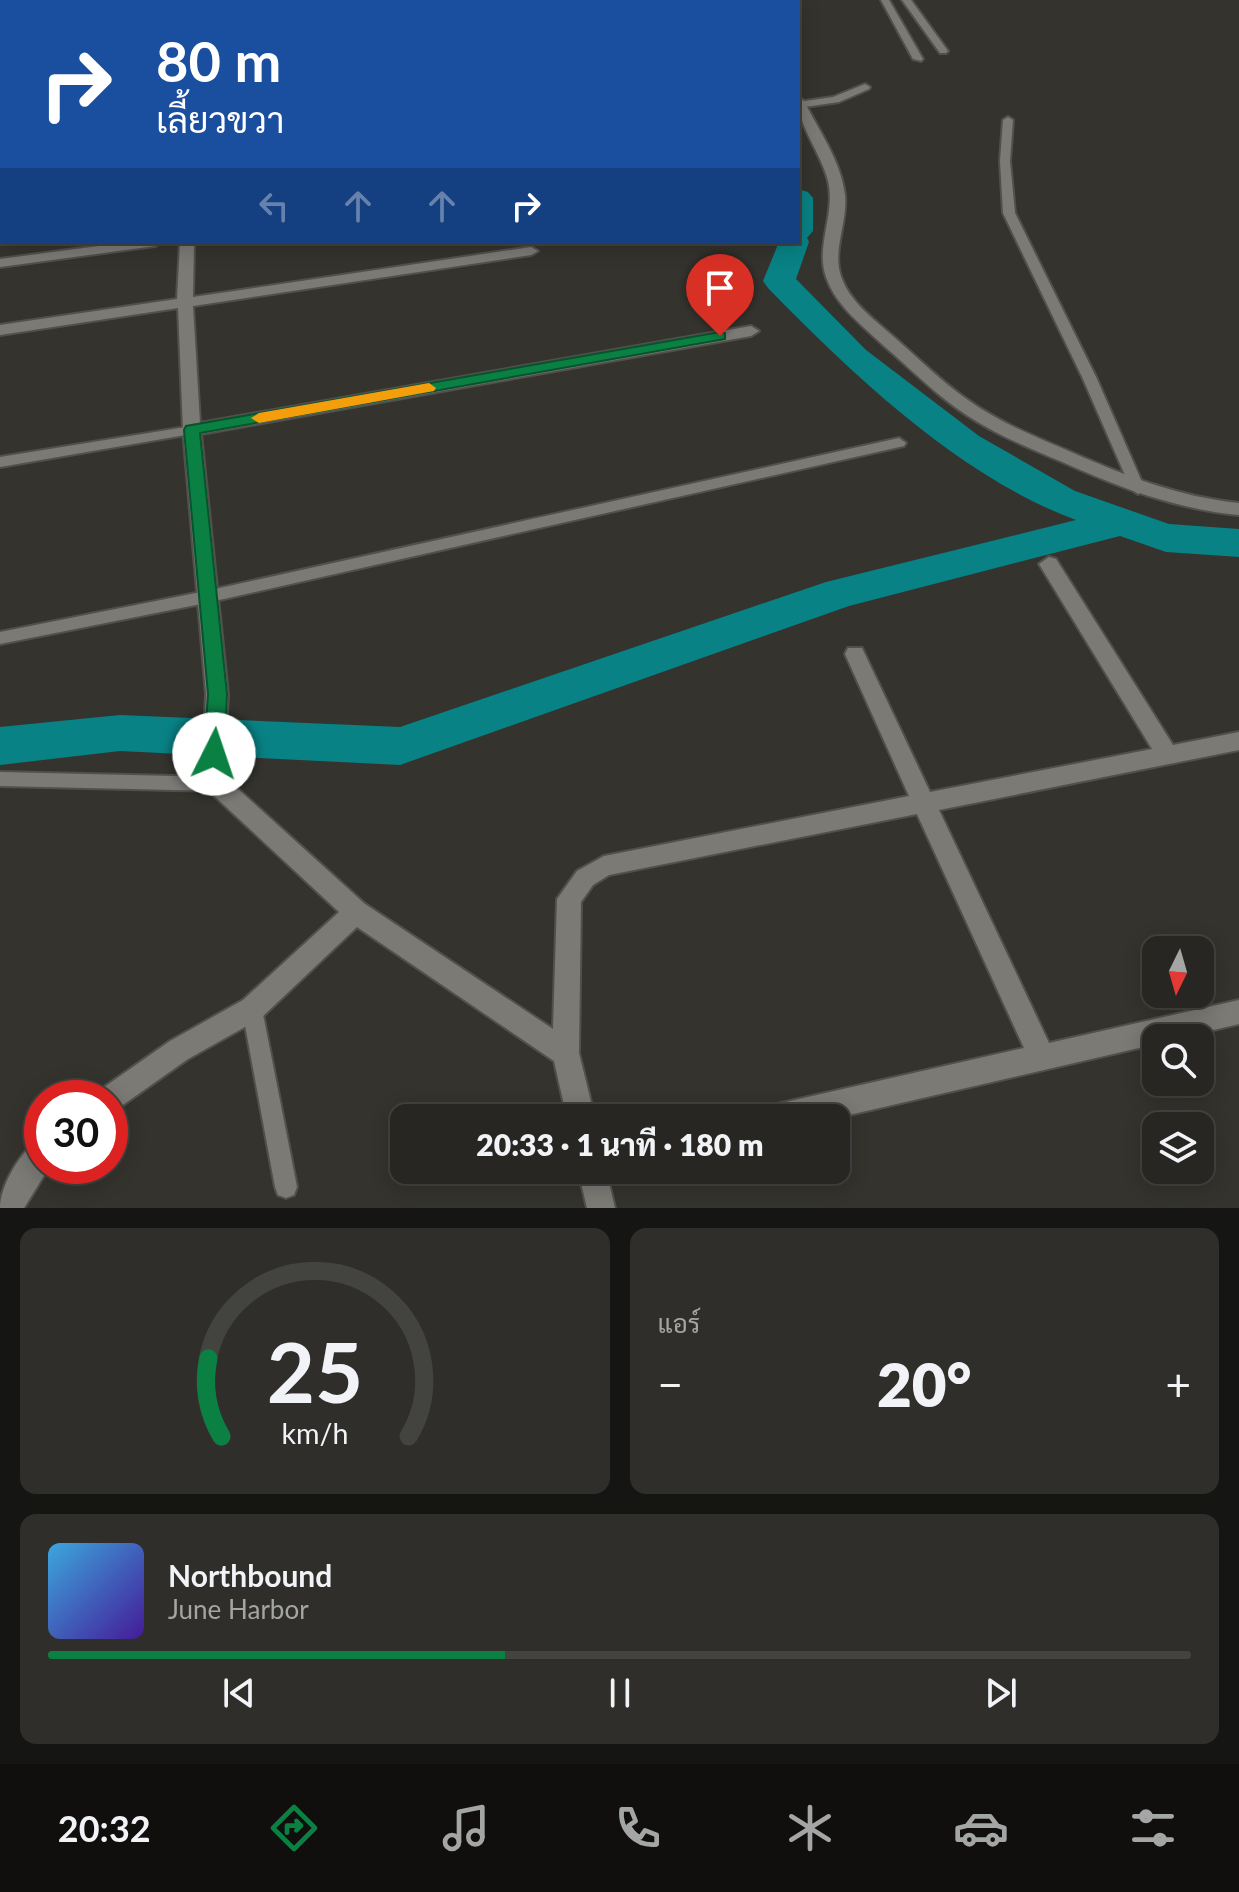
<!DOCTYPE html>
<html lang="th">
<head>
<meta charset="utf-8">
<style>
	:root { --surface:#272622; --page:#2f2e2a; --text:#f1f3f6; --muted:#a4a5a5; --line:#434340; --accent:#0b8043 }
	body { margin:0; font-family:Lato,Sarabun,sans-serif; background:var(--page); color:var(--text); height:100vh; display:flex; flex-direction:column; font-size:30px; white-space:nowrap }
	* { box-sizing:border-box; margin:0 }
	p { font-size:26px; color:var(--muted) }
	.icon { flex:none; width:44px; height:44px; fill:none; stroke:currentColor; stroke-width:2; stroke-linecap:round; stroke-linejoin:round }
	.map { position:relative; height:1208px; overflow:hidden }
	.details { display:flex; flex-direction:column; gap:20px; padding:20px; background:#151513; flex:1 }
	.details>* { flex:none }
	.banner { position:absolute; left:0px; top:0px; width:800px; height:244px; box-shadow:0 4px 20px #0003,0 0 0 2px var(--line); background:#1a4fa0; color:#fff; overflow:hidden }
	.needle { width:52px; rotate:185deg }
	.tools { position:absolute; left:1142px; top:936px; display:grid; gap:16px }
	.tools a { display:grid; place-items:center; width:72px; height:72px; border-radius:16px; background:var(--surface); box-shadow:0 4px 20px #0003,0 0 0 2px var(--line); font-size:40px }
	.speed { position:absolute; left:24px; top:1080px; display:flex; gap:16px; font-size:40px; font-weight:700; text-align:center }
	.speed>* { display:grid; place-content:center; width:104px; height:104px; border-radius:50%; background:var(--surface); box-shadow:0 4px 20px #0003,0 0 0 2px var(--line); line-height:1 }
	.speed .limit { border:12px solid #d22; background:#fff; color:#111 }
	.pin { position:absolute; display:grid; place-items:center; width:68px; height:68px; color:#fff; margin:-82px -34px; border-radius:50% 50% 50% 0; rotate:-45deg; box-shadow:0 0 8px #0007 }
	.pin .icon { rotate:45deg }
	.me { position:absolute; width:88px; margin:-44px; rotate:4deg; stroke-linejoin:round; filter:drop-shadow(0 0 6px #0008) }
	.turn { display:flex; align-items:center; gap:28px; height:168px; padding:0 24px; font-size:36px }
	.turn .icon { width:104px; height:104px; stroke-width:2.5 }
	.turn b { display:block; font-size:56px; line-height:68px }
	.lanes { display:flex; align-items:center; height:76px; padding:0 24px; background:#0003; justify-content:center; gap:40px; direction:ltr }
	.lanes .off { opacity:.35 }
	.big { font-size:60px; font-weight:800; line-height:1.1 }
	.details .widget { flex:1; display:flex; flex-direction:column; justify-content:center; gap:12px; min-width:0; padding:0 28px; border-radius:16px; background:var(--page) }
	.details .dial { align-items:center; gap:0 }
	.dial svg { height:208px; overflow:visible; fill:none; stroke:var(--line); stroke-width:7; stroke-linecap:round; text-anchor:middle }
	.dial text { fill:var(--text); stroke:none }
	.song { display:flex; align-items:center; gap:24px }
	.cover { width:96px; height:96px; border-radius:12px; background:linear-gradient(135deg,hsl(200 70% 55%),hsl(260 70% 35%)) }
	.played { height:8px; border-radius:4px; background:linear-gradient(90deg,var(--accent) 40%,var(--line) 40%) }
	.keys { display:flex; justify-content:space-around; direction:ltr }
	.heat { display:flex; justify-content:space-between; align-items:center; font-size:44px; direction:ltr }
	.details .tiles { flex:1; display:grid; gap:20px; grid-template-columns:1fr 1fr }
	.widget:last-child { grid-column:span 2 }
	.trip { position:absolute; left:390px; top:1104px; width:460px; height:80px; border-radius:16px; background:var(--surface); box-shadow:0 4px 20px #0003,0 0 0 2px var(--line); font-weight:800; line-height:80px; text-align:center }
	.dock { display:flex; height:128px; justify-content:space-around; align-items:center; background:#100f0e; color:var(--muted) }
	.dock .icon { width:56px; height:56px }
	.dock .on { color:var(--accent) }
	.dock b { font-size:36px; color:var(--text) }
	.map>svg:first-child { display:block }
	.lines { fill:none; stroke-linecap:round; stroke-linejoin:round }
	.canal { fill:#088285; fill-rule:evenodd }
	.service-casing { stroke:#51504c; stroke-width:4 }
	.minor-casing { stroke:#51504c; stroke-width:4 }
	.service { fill:#7c7a75; fill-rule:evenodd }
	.minor { fill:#7c7a75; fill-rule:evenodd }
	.route { fill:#0b8043; stroke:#07532c; stroke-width:2 }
	.slow { fill:#f59e0b }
</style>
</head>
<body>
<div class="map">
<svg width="1239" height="1208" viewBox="0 0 1239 1208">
	<rect width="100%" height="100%" fill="#34332e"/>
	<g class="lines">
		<path class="canal" d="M 696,0 L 720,0 L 722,2 L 698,2 Z
			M 798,189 L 808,192 L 813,198 L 813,231 L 807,238 L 809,242 L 796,279 L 866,350 L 979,436 L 1075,491 L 1169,524 L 1239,529 L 1239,557 L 1166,552 L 1120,536 L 849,606 L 400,765 L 120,751 L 0,765 L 0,727 L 120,715 L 400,727 L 826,582 L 1076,520 C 960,477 853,375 768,288 L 763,281 L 779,242 L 798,242 Z"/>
		<defs>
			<path id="service" d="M 415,0 L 423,0 L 424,2 L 414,2 Z
				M 496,0 L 504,0 L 505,2 L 495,2 Z
				M 582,0 L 590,0 L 592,2 L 582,2 Z
				M 738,0 L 746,0 L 748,2 L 738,2 Z
				M 881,0 L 889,0 L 923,59 L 921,61 L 913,59 Z
				M 902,0 L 911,0 L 948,51 L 946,53 L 940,53 Z
				M 865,84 L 870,87 L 869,89 L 839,102 L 798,108 L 798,102 L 833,97 Z
				M 1008,117 L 1013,120 L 1010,161 L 1015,213 L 1097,379 L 1145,489 L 1143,492 L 1138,494 L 1131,489 L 1083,379 L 1003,213 L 1000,161 L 1003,120 Z
				M 129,242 L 161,242 L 155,246 L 0,267 L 0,259 Z
				M 192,426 L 197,427 L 199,430 L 197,433 L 0,467 L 0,457 Z
				M 899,438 L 906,443 L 904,446 L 206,603 L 0,644 L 0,632 L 206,591 Z
				M 0,772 L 217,777 L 223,779 L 226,784 L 223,789 L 217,791 L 0,786 Z
				M 252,999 L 259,1002 L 262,1009 L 297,1187 L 294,1195 L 286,1198 L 278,1195 L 275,1187 L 242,1009 L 245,1002 Z"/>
			<path id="minor" d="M 752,0 L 796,0 L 750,2 Z
				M 0,37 L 2,37 L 2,45 L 0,45 Z
				M 798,97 L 804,101 C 819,131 841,161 845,195 C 848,223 831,252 842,279 C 851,303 876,321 894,337 C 919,359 942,382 968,400 C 1000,423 1036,437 1071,452 C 1126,476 1179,497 1239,503 L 1239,515 C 1175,509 1118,487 1060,461 C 1029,448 997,435 968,416 C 937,396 912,370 884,346 C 863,326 836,306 826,277 C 815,247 836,213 828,181 C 821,152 798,128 798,97 Z
				M 180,242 L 194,242 L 193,297 L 531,247 L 538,251 L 531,255 L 193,306 L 200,423 L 751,326 L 759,331 L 751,336 L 201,434 L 228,694 L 225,754 L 228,780 L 365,904 L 553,1029 L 557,899 L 577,871 L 604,856 L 909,796 L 845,654 L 848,648 L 862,648 L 930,792 L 1152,749 L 1039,564 L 1049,557 L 1056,559 L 1173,745 L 1239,732 L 1239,750 L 939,810 L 1049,1043 L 1239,1000 L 1239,1024 L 1180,1038 L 1156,1038 L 1156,1044 L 836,1118 L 763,1118 L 767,1108 L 777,1104 L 1024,1048 L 917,814 L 609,875 L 593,885 L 581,902 L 579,1053 L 595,1118 L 567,1118 L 554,1061 L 357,927 L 261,1018 L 188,1059 L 110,1114 L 110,1098 L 97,1098 L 100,1090 L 170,1041 L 243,1000 L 339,912 L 209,791 L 203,754 L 206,694 L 183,430 L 178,308 L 0,335 L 0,325 L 177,299 Z
				M 42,1139 L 42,1166 L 50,1166 L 24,1208 L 0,1208 C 0,1186 22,1147 42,1139 Z
				M 578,1170 L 606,1170 L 615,1208 L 587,1208 Z"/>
		</defs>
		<use href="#service" class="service-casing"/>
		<use href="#minor" class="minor-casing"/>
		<use href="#service" class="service"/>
		<use href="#minor" class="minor"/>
	</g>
	<path class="route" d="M 720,332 L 725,333 L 725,339 L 200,433 L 227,694 L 224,754 L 221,759 L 206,759 L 204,754 L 208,694 L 184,430 L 186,426 Z"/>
	<path class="slow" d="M 429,383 L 436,388 L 434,391 L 259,423 L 251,418 L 259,413 Z"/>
</svg>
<div class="tools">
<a><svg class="needle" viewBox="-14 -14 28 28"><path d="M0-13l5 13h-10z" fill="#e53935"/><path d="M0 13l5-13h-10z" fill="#a4a5a5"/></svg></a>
<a><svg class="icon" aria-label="search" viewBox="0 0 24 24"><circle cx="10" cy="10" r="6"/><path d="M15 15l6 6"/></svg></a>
<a><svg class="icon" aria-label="layers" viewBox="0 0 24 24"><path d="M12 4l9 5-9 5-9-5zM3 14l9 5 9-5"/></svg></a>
</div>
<div class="speed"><div class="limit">30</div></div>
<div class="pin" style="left:720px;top:336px;background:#d93025"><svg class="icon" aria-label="arrive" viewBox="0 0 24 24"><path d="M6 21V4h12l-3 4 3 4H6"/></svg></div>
<svg class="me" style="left:214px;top:754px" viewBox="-20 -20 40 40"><circle r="19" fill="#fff"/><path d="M0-13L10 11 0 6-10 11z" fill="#0b8043"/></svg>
<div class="trip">20:33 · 1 นาที · 180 m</div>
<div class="banner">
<div class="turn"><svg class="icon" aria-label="right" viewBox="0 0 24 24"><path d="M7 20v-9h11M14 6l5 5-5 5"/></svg><div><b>80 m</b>เลี้ยวขวา</div></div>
<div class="lanes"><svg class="icon off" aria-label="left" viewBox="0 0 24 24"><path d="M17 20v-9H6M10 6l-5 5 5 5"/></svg><svg class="icon off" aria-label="ahead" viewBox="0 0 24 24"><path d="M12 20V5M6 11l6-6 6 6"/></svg><svg class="icon off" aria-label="ahead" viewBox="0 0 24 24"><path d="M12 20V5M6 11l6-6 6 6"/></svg><svg class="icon" aria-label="right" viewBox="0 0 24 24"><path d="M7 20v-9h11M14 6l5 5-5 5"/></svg></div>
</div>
</div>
<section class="details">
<div class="tiles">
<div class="widget dial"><svg viewBox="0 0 100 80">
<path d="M14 69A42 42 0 1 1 86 69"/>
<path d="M14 69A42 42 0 0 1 9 39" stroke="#0b8043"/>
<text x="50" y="56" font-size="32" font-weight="700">25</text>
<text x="50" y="72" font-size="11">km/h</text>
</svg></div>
<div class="widget"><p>แอร์</p>
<div class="heat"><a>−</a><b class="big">20°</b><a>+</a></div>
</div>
<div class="widget">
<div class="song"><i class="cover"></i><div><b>Northbound</b><p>June Harbor</p></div></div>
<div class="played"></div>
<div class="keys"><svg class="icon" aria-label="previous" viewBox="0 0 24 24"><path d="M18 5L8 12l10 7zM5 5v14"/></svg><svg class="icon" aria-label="pause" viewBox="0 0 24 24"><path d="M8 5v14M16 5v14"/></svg><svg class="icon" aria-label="next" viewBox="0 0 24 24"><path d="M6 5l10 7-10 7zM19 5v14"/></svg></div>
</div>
</div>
</section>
<nav class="dock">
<b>20:32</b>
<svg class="icon on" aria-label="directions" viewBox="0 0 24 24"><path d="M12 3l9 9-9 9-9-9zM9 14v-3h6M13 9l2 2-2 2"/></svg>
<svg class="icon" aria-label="music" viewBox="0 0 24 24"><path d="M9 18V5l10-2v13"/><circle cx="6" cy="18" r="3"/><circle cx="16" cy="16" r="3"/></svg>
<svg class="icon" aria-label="phone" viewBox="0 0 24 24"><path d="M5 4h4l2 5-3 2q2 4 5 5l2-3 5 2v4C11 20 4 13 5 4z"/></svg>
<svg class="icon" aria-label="climate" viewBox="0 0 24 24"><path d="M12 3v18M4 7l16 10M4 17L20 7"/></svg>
<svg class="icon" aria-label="car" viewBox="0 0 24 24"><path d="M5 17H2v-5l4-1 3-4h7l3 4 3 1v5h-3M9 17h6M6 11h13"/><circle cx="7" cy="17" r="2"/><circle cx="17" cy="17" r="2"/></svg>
<svg class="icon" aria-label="filters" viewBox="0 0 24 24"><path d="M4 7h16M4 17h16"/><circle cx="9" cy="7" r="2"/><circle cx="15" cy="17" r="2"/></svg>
</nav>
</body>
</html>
